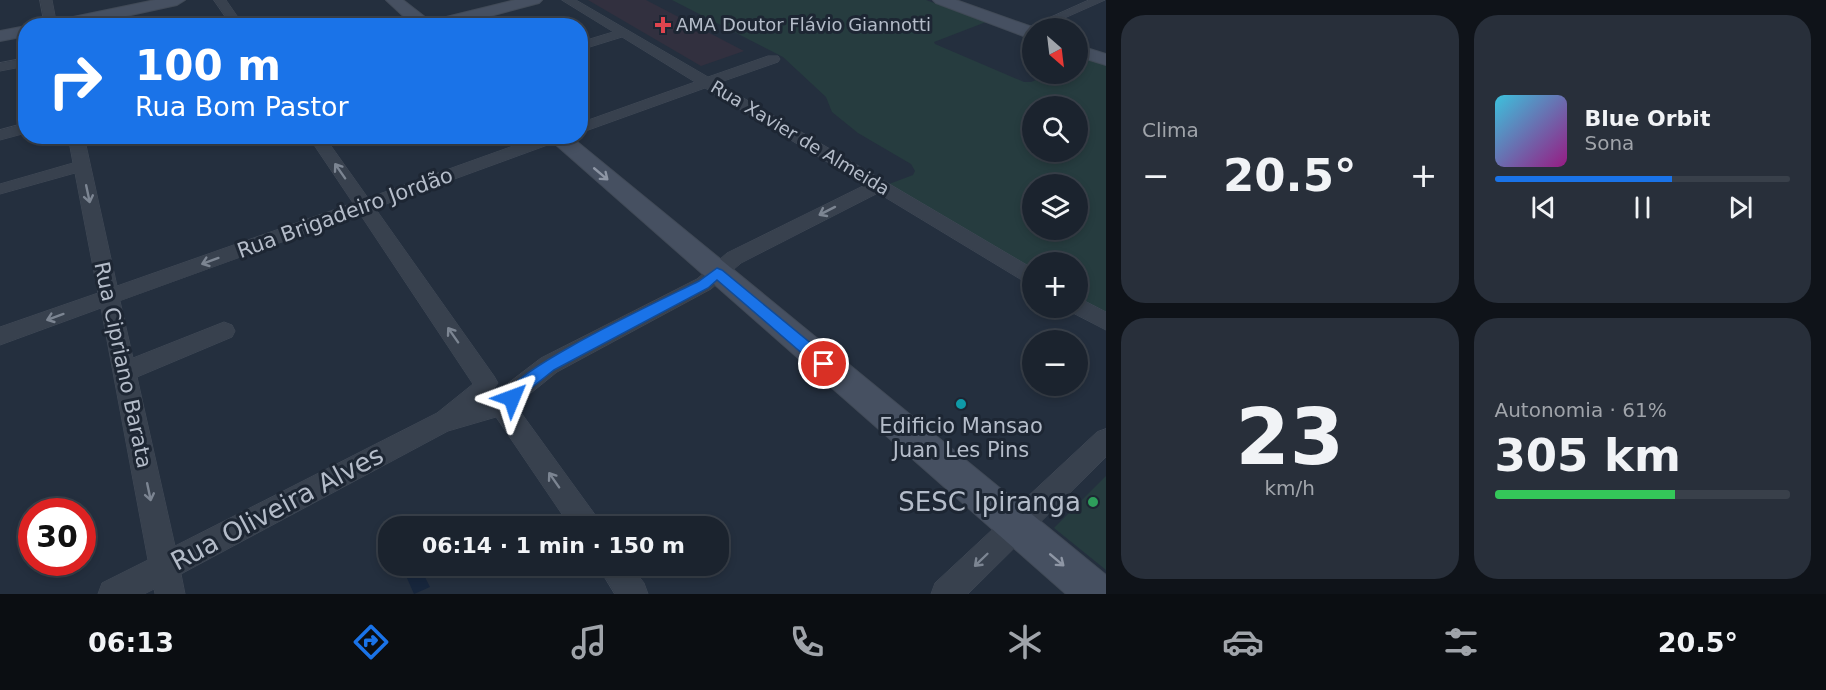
<!DOCTYPE html>
<html lang="pt">
<head>
<meta charset="utf-8">
<style>
	:root { --surface:#1b232e; --page:#282f3a; --text:#f1f3f6; --muted:#a0a4aa; --line:#39404a; --accent:#1a73e8 }
	body { margin:0; font-family:"DejaVu Sans",sans-serif; background:var(--page); color:var(--text); height:100vh; display:flex; flex-direction:column; font-size:22px; white-space:nowrap }
	* { box-sizing:border-box; margin:0 }
	p { font-size:20px; color:var(--muted) }
	.icon { flex:none; width:33px; height:33px; fill:none; stroke:currentColor; stroke-width:2; stroke-linecap:round; stroke-linejoin:round }
	.map { position:relative; flex:1; overflow:hidden }
	.panel { display:flex; flex-direction:column; gap:15px; padding:15px; background:#0f1319; width:720px }
	.panel>* { flex:none }
	.guide { position:absolute; left:18px; top:18px; width:570px; height:126px; border-radius:24px; box-shadow:0 3px 9px #0003,0 0 0 2px var(--line); background:#1a73e8; color:#fff; overflow:hidden }
	.needle { width:39px; rotate:152deg }
	.buttons { position:absolute; left:1022px; top:18px; display:grid; gap:12px }
	.buttons a { display:grid; place-items:center; width:66px; height:66px; border-radius:50%; background:var(--surface); box-shadow:0 3px 9px #0003,0 0 0 2px var(--line); font-size:30px }
	.speed { position:absolute; left:18px; top:498px; display:flex; gap:12px; font-size:30px; font-weight:700; text-align:center }
	.speed>* { display:grid; place-content:center; width:78px; height:78px; border-radius:50%; background:var(--surface); box-shadow:0 3px 9px #0003,0 0 0 2px var(--line); line-height:1 }
	.speed .limit { border:9px solid #d22; background:#fff; color:#111 }
	.pin { position:absolute; display:grid; place-items:center; width:51px; height:51px; color:#fff; margin:-26px; border:3px solid #fff; border-radius:50%; box-shadow:0 2px 6px #0007 }
	.me { position:absolute; width:66px; margin:-33px; rotate:46deg; stroke-linejoin:round; filter:drop-shadow(0 0 4px #0008) }
	.turn { display:flex; align-items:center; gap:21px; height:126px; padding:0 18px; font-size:27px }
	.turn .icon { width:78px; height:78px; stroke-width:2.5 }
	.turn b { display:block; font-size:42px; line-height:51px }
	.big { font-size:45px; font-weight:700; line-height:1.1 }
	.panel .widget { flex:1; display:flex; flex-direction:column; justify-content:center; gap:9px; min-width:0; padding:0 21px; border-radius:24px; background:var(--page) }
	.panel .dial { align-items:center; gap:0 }
	.dial b { font-size:78px; line-height:1 }
	.song { display:flex; align-items:center; gap:18px }
	.cover { width:72px; height:72px; border-radius:9px; background:linear-gradient(135deg,hsl(190 70% 55%),hsl(310 70% 35%)) }
	.played { height:6px; border-radius:3px; background:linear-gradient(90deg,var(--accent) 60%,var(--line) 60%) }
	.keys { display:flex; justify-content:space-around; direction:ltr }
	.heat { display:flex; justify-content:space-between; align-items:center; font-size:33px; direction:ltr }
	.charge { height:9px; border-radius:4px; background:linear-gradient(90deg,#34c759 61%,var(--line) 0) }
	.panel .tiles { flex:1; display:grid; gap:15px; grid-template-columns:repeat(2,1fr) }
	.trip { position:absolute; left:378px; top:516px; width:351px; height:60px; border-radius:24px; background:var(--surface); box-shadow:0 3px 9px #0003,0 0 0 2px var(--line); font-weight:700; line-height:60px; text-align:center }
	.tabs { display:flex; height:96px; justify-content:space-around; align-items:center; background:#0b0e12; color:var(--muted) }
	.tabs .icon { width:42px; height:42px }
	.tabs .active { color:var(--accent) }
	.tabs b { font-size:27px; color:var(--text) }
	main { display:flex; flex:1; min-height:0 }
	.map>svg:first-child { display:block }
	.medical { fill:#32303f }
	.green { fill:#263c3f; fill-rule:evenodd }
	.water { fill:#17263c }
	.lines { fill:none; stroke-linecap:round; stroke-linejoin:round }
	.street-casing { stroke:#414a57; stroke-width:1 }
	.secondary-casing { stroke:#414a57; stroke-width:2 }
	.street { fill:#38414e; fill-rule:evenodd }
	.secondary { fill:#465061; fill-rule:evenodd }
	.oneway { stroke:#7c8592 }
	.oneway2 { stroke:#8e96a5 }
	.route { fill:#1a73e8; stroke:#114b97; stroke-width:1.5 }
	.health-dot { fill:#e0444e; stroke:#1d2633; stroke-width:2 }
	.culture-dot { fill:#0f9aa8; stroke:#1d2633; stroke-width:2 }
	.leisure-dot { fill:#2e9e5b; stroke:#1d2633; stroke-width:2 }
	.labels { text-anchor:middle; stroke-width:6; stroke-linejoin:round; paint-order:stroke }
	.far-poi-label { font-size:18px; fill:#b4bcc9; stroke:#1d2633; text-anchor:start }
	.far-street-label { font-size:18px; fill:#b4bcc9; stroke:#1d2633 }
	.street-label { font-size:21px; fill:#b4bcc9; stroke:#1d2633 }
	.poi-label { font-size:21px; fill:#b4bcc9; stroke:#1d2633 }
	.near-poi-label { font-size:26px; fill:#b4bcc9; stroke:#1d2633; text-anchor:end }
	.near-street-label { font-size:26px; fill:#b4bcc9; stroke:#1d2633 }
</style>
</head>
<body>
<main>
<div class="map">
<svg width="1106" height="594" viewBox="0 0 1106 594">
	<rect width="100%" height="100%" fill="#242f3e"/>
	<path class="medical" d="M 588,0 L 646,0 L 744,51 L 701,66 Z"/>
	<path class="green" d="M 672,0 L 926,0 L 986,22 L 934,42 L 935,44 L 1024,82 L 1031,82 L 1050,74 L 1077,74 L 1077,61 L 1085,57 L 1106,65 L 1106,316 L 1077,299 L 1077,262 L 1032,262 L 1032,272 L 889,184 L 913,175 L 915,171 L 911,164 L 858,133 L 832,112 L 826,97 L 783,57 ZM 1032,106 L 1077,106 L 1077,152 L 1032,152 ZM 1032,184 L 1077,184 L 1077,230 L 1032,230 Z
		M 1106,476 L 1106,570 L 1054,528 Z"/>
	<path class="water" d="M 408,566 L 433,566 L 423,573 L 430,587 L 414,594 L 403,569 Z"/>
	<g class="lines">
		<defs>
			<path id="street" d="M 40,0 L 52,0 L 57,26 L 45,26 Z
				M 214,0 L 226,0 L 244,26 L 232,26 Z
				M 562,0 L 576,0 L 708,77 L 768,56 L 778,56 L 780,59 L 778,62 L 718,83 L 1032,268 L 1032,284 L 1025,282 L 878,193 L 741,263 L 711,289 L 557,372 L 521,401 L 514,403 L 596,516 L 600,526 L 570,526 L 496,417 L 448,431 L 181,574 L 185,594 L 155,594 L 154,589 L 144,594 L 98,594 L 102,583 L 148,560 L 101,308 L 0,345 L 0,327 L 98,293 L 75,173 L 0,194 L 0,184 L 73,163 L 68,136 L 84,136 L 117,286 L 353,203 L 308,136 L 324,136 L 368,198 L 541,136 L 566,136 L 564,139 L 375,208 L 494,376 L 498,383 L 486,399 L 501,397 L 500,394 L 503,387 L 541,358 L 697,279 L 727,253 L 865,185 L 705,88 L 580,133 L 580,123 L 695,82 L 622,37 L 580,50 L 580,42 L 613,32 ZM 360,214 L 473,384 L 437,413 L 175,546 L 137,377 L 232,337 L 235,331 L 232,325 L 224,322 L 133,358 L 120,301 Z
				M 1089,0 L 1105,0 L 1042,28 L 1032,28 L 1032,31 L 1027,28 Z
				M 26,58 L 26,66 L 0,71 L 0,63 Z
				M 26,123 L 26,133 L 0,140 L 0,130 Z
				M 1077,297 L 1106,312 L 1106,330 L 1069,311 L 1068,308 L 1077,308 Z
				M 1106,429 L 1106,457 L 968,594 L 931,594 L 935,583 L 1097,432 Z
				M 598,566 L 631,566 L 644,583 L 648,594 L 615,594 Z"/>
			<path id="secondary" d="M 155,0 L 185,0 L 177,5 L 80,26 L 46,26 L 54,21 Z
				M 386,0 L 403,0 L 430,21 L 515,0 L 542,0 L 539,3 L 453,26 L 414,26 Z
				M 933,0 L 956,0 L 1035,28 L 1032,28 L 1032,38 L 1026,37 L 936,3 Z
				M 26,26 L 26,36 L 0,41 L 0,31 Z
				M 1077,45 L 1106,54 L 1106,65 L 1077,56 Z
				M 546,136 L 570,136 L 1106,575 L 1106,594 L 1066,594 Z"/>
		</defs>
		<use href="#street" class="street-casing"/>
		<use href="#secondary" class="secondary-casing"/>
		<use href="#street" class="street"/>
		<use href="#secondary" class="secondary"/>
	</g>
	<defs><path id="oneway-shaft" d="M-6 0H5M1.5-3L5.5 0L1.5 3" fill="none" stroke-width="1.6" stroke-linecap="round" stroke-linejoin="round" transform="scale(1.5)"/></defs>
	<g class="oneway">
		<use href="#oneway-shaft" transform="translate(340 171) rotate(-125)"/>
		<use href="#oneway-shaft" transform="translate(88 194) rotate(78)"/>
		<use href="#oneway-shaft" transform="translate(827 211) rotate(153)"/>
		<use href="#oneway-shaft" transform="translate(210 261) rotate(160)"/>
		<use href="#oneway-shaft" transform="translate(55 317) rotate(160)"/>
		<use href="#oneway-shaft" transform="translate(453 335) rotate(-125)"/>
		<use href="#oneway-shaft" transform="translate(554 480) rotate(-125)"/>
		<use href="#oneway-shaft" transform="translate(149 492) rotate(78)"/>
		<use href="#oneway-shaft" transform="translate(981 560) rotate(136)"/>
	</g>
	<g class="oneway2">
		<use href="#oneway-shaft" transform="translate(601 174) rotate(40)"/>
		<use href="#oneway-shaft" transform="translate(1057 560) rotate(40)"/>
	</g>
	<path class="route" d="M 717,268 L 722,270 L 830,359 L 832,364 L 830,368 L 819,368 L 717,280 L 708,288 L 554,370 L 520,397 L 517,402 L 512,404 L 506,402 L 504,398 C 507,371 668,297 699,281 Z"/>
	<path class="health-dot" d="M660 16h6v6h6v6h-6v6h-6v-6h-6v-6h6z"/>
	<circle class="culture-dot" cx="961" cy="404" r="6"/>
	<circle class="leisure-dot" cx="1093" cy="502" r="6"/>
	<g class="labels">
		<g class="far-poi-label">
			<text x="676" y="31">AMA Doutor Flávio Giannotti</text>
		</g>
		<g class="far-street-label">
			<text transform="translate(800 138) rotate(31)" y="6">Rua Xavier de Almeida</text>
		</g>
		<g class="street-label">
			<text transform="translate(345 213) rotate(-20)" y="7">Rua Brigadeiro Jordão</text>
			<text transform="translate(123 365) rotate(78)" y="7">Rua Cipriano Barata</text>
		</g>
		<g class="poi-label">
			<text x="961" y="433">Edificio Mansao<tspan x="961" dy="24">Juan Les Pins</tspan></text>
		</g>
		<g class="near-poi-label">
			<text x="1081" y="511">SESC Ipiranga</text>
		</g>
		<g class="near-street-label">
			<text transform="translate(277 508) rotate(-28)" y="9">Rua Oliveira Alves</text>
		</g>
	</g>
</svg>
<div class="buttons">
<a><svg class="needle" viewBox="-14 -14 28 28"><path d="M0-13l5 13h-10z" fill="#e53935"/><path d="M0 13l5-13h-10z" fill="#a0a4aa"/></svg></a>
<a><svg class="icon" aria-label="search" viewBox="0 0 24 24"><circle cx="10" cy="10" r="6"/><path d="M15 15l6 6"/></svg></a>
<a><svg class="icon" aria-label="layers" viewBox="0 0 24 24"><path d="M12 4l9 5-9 5-9-5zM3 14l9 5 9-5"/></svg></a>
<a>+</a>
<a>−</a>
</div>
<div class="speed"><div class="limit">30</div></div>
<div class="pin" style="left:824px;top:364px;background:#d93025"><svg class="icon" aria-label="arrive" viewBox="0 0 24 24"><path d="M6 21V4h12l-3 4 3 4H6"/></svg></div>
<svg class="me" style="left:512px;top:398px" viewBox="-20 -20 40 40"><path d="M0-17L14 15 0 8-14 15z" fill="#1a73e8" stroke="#fff" stroke-width="4"/></svg>
<div class="trip">06:14 · 1 min · 150 m</div>
<div class="guide">
<div class="turn"><svg class="icon" aria-label="right" viewBox="0 0 24 24"><path d="M7 20v-9h11M14 6l5 5-5 5"/></svg><div><b>100 m</b>Rua Bom Pastor</div></div>
</div>
</div>
<section class="panel">
<div class="tiles">
<div class="widget"><p>Clima</p>
<div class="heat"><a>−</a><b class="big">20.5°</b><a>+</a></div>
</div>
<div class="widget">
<div class="song"><i class="cover"></i><div><b>Blue Orbit</b><p>Sona</p></div></div>
<div class="played"></div>
<div class="keys"><svg class="icon" aria-label="previous" viewBox="0 0 24 24"><path d="M18 5L8 12l10 7zM5 5v14"/></svg><svg class="icon" aria-label="pause" viewBox="0 0 24 24"><path d="M8 5v14M16 5v14"/></svg><svg class="icon" aria-label="next" viewBox="0 0 24 24"><path d="M6 5l10 7-10 7zM19 5v14"/></svg></div>
</div>
<div class="widget dial"><b>23</b><p>km/h</p></div>
<div class="widget"><p>Autonomia · 61%</p><b class="big">305 km</b><div class="charge"></div></div>
</div>
</section>
</main>
<nav class="tabs">
<b>06:13</b>
<svg class="icon active" aria-label="directions" viewBox="0 0 24 24"><path d="M12 3l9 9-9 9-9-9zM9 14v-3h6M13 9l2 2-2 2"/></svg>
<svg class="icon" aria-label="music" viewBox="0 0 24 24"><path d="M9 18V5l10-2v13"/><circle cx="6" cy="18" r="3"/><circle cx="16" cy="16" r="3"/></svg>
<svg class="icon" aria-label="phone" viewBox="0 0 24 24"><path d="M5 4h4l2 5-3 2q2 4 5 5l2-3 5 2v4C11 20 4 13 5 4z"/></svg>
<svg class="icon" aria-label="climate" viewBox="0 0 24 24"><path d="M12 3v18M4 7l16 10M4 17L20 7"/></svg>
<svg class="icon" aria-label="car" viewBox="0 0 24 24"><path d="M5 17H2v-5l4-1 3-4h7l3 4 3 1v5h-3M9 17h6M6 11h13"/><circle cx="7" cy="17" r="2"/><circle cx="17" cy="17" r="2"/></svg>
<svg class="icon" aria-label="filters" viewBox="0 0 24 24"><path d="M4 7h16M4 17h16"/><circle cx="9" cy="7" r="2"/><circle cx="15" cy="17" r="2"/></svg>
<b>20.5°</b>
</nav>
</body>
</html>
